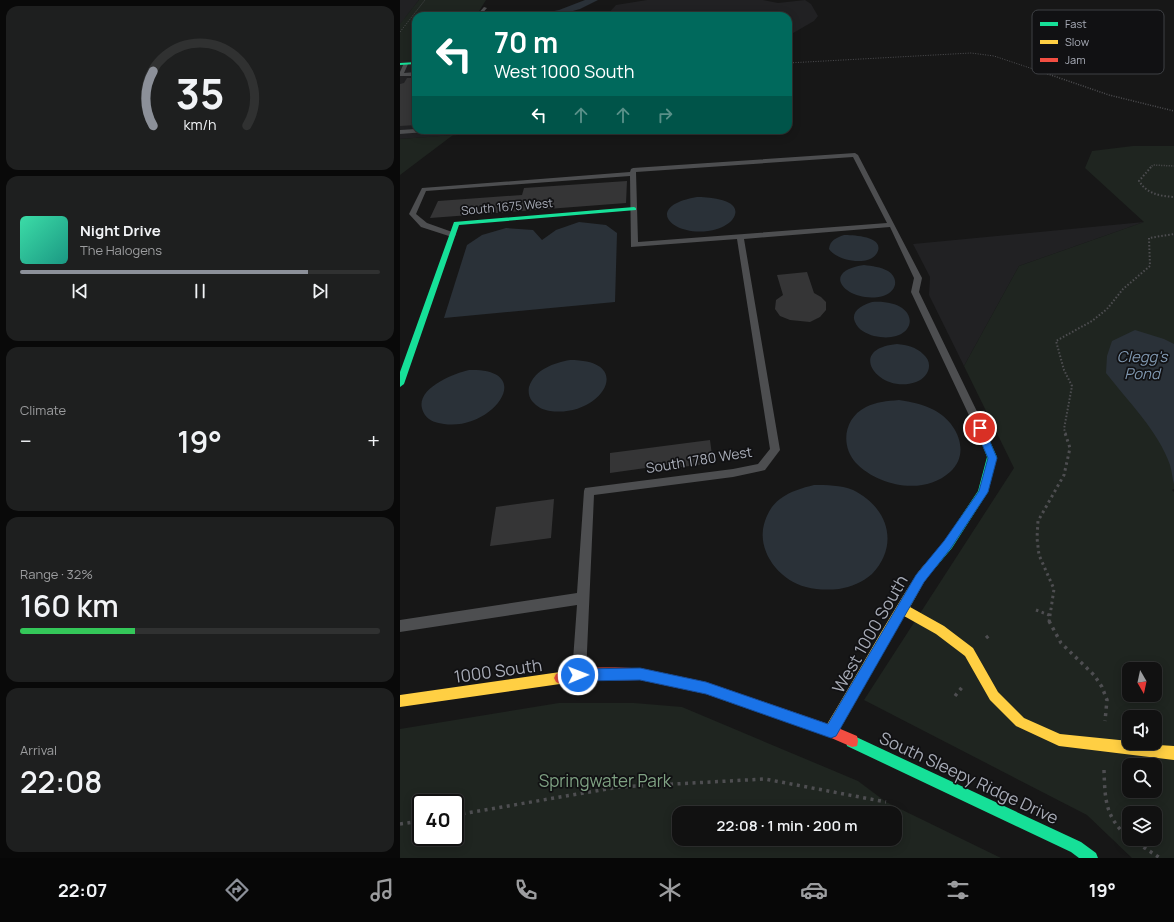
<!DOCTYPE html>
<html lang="en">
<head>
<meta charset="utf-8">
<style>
	:root { --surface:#111; --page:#1e1f1f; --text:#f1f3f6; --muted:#9c9d9f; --line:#303131; --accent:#8c9099 }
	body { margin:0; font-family:Manrope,sans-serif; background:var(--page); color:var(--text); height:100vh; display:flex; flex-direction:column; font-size:15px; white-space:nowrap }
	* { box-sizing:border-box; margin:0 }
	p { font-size:13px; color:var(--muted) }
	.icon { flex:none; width:22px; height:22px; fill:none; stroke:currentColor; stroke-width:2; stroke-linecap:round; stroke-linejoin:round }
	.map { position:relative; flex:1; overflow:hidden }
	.drawer { display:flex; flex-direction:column; gap:6px; padding:6px; background:#090909; width:400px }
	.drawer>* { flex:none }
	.top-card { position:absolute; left:12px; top:12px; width:380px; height:122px; border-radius:12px; box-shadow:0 2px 10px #0003,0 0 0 1px var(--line); background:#00695c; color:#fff; overflow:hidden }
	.needle { width:26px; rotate:171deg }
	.tools { position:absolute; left:722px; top:662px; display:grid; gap:8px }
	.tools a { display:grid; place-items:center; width:40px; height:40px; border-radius:8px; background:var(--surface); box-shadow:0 2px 10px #0003,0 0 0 1px var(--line); font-size:20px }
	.speed { position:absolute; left:12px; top:794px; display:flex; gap:8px; font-size:20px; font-weight:700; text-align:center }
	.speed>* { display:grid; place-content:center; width:52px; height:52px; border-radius:50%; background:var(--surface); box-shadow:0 2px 10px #0003,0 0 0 1px var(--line); line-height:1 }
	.speed .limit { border:2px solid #111; border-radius:6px; background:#fff; color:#111 }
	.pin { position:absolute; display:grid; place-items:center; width:34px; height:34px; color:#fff; margin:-17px; border:2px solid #fff; border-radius:50%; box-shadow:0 1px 4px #0007 }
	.me { position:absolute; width:44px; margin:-22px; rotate:89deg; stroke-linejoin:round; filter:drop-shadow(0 0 3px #0008) }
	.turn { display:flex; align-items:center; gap:14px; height:84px; padding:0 16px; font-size:18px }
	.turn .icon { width:52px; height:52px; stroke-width:2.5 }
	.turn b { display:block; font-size:28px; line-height:34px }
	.lanes { display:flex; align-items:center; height:38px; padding:0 16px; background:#0003; justify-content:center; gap:20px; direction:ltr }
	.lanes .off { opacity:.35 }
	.big { font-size:30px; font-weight:600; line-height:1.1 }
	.drawer .tile { flex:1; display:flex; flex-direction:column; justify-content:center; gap:6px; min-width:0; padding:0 14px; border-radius:12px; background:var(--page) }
	.drawer .dial { align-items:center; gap:0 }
	.dial svg { height:104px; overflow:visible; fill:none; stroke:var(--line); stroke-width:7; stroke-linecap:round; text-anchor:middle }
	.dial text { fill:var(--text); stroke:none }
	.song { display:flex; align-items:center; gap:12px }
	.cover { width:48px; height:48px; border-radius:6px; background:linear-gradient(135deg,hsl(160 70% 55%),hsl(170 70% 35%)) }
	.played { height:4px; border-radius:2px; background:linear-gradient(90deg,var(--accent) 80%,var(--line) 80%) }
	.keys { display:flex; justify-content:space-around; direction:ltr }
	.heat { display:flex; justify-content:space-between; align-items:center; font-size:22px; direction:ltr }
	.charge { height:6px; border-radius:3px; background:linear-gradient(90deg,#34c759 32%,var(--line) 0) }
	.trip { position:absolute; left:272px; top:806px; width:230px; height:40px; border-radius:12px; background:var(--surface); box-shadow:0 2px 10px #0003,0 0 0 1px var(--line); font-weight:600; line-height:40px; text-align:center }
	.dock { display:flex; height:64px; justify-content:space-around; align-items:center; background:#070707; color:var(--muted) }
	.dock .icon { width:28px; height:28px }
	.dock .on { color:var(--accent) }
	.dock b { font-size:18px; color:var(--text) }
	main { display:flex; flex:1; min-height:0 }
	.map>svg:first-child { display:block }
	.built { fill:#212123 }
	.green { fill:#1f2520; fill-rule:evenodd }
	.water { fill:#2a3138 }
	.building { fill:#353536 }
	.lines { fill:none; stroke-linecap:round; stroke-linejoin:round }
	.path-far4 { stroke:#4e4e51; stroke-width:1; stroke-dasharray:1 1.5; stroke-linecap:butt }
	.path-far3 { stroke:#4e4e51; stroke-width:1.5; stroke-dasharray:1 1.5; stroke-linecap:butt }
	.path-far2 { stroke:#4e4e51; stroke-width:2; stroke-dasharray:1.5 2; stroke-linecap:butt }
	.path-far1 { stroke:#4e4e51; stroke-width:3; stroke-dasharray:2.5 3.5; stroke-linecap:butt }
	.path { stroke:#4e4e51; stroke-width:3.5; stroke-dasharray:3 4.5; stroke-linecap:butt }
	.lane { fill:#4d4e50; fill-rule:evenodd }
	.fast { fill:#16e098; fill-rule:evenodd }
	.slow { fill:#ffcf43; fill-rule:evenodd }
	.jam { fill:#f24e42; fill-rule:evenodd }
	.route { fill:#1a73e8; stroke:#114b97 }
	.labels { text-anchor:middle; stroke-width:3.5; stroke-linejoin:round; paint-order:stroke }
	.far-street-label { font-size:12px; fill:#a8acb7; stroke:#111113 }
	.street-label { font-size:14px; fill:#a8acb7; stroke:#111113 }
	.water-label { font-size:15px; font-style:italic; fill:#8098b1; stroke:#111113 }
	.near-street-label { font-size:17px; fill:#a8acb7; stroke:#111113 }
	.near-park-label { font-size:17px; fill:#7fa283; stroke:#111113 }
	.key { fill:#111113; stroke:#3e4044; stroke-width:1 }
	.key-label { font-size:11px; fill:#a8acb7 }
</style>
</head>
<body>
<main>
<section class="drawer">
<div class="tile dial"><svg viewBox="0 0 100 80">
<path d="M14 69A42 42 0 1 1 86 69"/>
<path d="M14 69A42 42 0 0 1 14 27" stroke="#8c9099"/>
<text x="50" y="56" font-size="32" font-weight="700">35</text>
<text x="50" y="72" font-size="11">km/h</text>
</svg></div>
<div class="tile">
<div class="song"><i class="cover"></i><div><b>Night Drive</b><p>The Halogens</p></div></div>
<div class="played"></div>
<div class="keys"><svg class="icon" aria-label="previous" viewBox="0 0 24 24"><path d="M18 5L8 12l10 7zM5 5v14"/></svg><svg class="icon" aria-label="pause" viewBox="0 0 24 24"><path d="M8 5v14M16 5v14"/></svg><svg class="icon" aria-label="next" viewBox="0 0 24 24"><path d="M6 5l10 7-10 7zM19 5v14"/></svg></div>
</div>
<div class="tile"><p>Climate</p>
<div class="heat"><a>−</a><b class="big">19°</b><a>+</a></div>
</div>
<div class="tile"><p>Range · 32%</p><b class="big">160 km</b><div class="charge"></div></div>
<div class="tile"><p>Arrival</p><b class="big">22:08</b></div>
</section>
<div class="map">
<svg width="774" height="858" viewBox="0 0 774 858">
	<rect width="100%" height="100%" fill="#171717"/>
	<path class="built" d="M 0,0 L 19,0 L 0,25 Z
		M 247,0 L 363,0 L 378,3 L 405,0 L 411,4 L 418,16 L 414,21 L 388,36 L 388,16 L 206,16 L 216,5 Z
		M 16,60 L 16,130 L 132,130 L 0,139 L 0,61 Z
		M 744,222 L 619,266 L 564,366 L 529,295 L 530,277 L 513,244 Z"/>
	<path class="green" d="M 19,0 L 86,0 L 76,16 L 16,16 L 16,60 L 0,61 L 0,24 Z
		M 53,135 L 0,175 L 0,139 Z
		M 733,146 L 774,146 L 774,489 L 772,490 L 774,492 L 774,858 L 732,858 L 687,815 L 464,700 L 614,468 L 564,366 L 619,266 L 744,222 L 685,168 L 692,151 ZM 729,669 L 755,669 L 755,695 L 729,695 ZM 729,717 L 755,717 L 755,743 L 729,743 ZM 729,765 L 755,765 L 755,791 L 729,791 ZM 729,813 L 755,813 L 755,839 L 729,839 Z
		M 159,703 L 234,703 L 282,707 L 458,781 L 486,802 L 601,858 L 0,858 L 0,729 ZM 21,803 L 55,803 L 55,837 L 21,837 ZM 279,813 L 495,813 L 495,839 L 279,839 Z"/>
	<path class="water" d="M 185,0 L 198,0 L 180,9 L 155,16 L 129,16 L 159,10 Z
		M 297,197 C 307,197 343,199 334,217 C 331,223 323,227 317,229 C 276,241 239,207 297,197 Z
		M 179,222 L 206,225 L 217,233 L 215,302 L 44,318 L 67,245 L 82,235 L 106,228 L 133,230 L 142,240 L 156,230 Z
		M 444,235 C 452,235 486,236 477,253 C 469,267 437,261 429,249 C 430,240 436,238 444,235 Z
		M 464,265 C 472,266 481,267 488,271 C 500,279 496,292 483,296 C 450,305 416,272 464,265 Z
		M 472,302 C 525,299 519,346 474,336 C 467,334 458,330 455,322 C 450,311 463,305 472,302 Z
		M 735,330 L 764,339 L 774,344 L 774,484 C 772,478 772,471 770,465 C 759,432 727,400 706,373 L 707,356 L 712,341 Z
		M 497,344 C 507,345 516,347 523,354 C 534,363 529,377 516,382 C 480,395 444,349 497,344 Z
		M 170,360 C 237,360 201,418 150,411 C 143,410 137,407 132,401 C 129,397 128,392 129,387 C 135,369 154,363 170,360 Z
		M 69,370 C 138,368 93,431 44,424 C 37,423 29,421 25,415 C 9,391 52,374 69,370 Z
		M 499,400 C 511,402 523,404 534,410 C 556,421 572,452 550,472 C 524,496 478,486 456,463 C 440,445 444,418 466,407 C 476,402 487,401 499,400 Z
		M 414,485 C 427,485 440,485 453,490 C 488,507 500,545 472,574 C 463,582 451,587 439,589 C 428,590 417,590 406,587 C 378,580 355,549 365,521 C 368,512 373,504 380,499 C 391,491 402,488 414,485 Z"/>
	<path class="building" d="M 7,78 L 16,78 L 16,125 L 0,126 L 0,84 L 4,83 Z
		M 227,181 L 226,203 L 30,218 L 38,201 L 122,195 L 124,188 Z
		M 407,272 L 414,293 L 421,297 L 426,302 L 426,310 L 420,317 L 410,322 L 390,320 L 380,316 L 375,309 L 376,300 L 383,295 L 377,275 Z
		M 310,440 L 313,463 L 274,468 L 274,464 L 210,473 L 210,453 Z
		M 154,499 L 151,538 L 90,546 L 96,507 Z"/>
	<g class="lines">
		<path class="path-far4" d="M 0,32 L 25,0
			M 388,63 L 571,53 L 594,56 L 648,74"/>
		<path class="path-far3" d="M 645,73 L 709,95 L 774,111
			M 750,168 L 753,165 L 774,166"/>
		<path class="path-far2" d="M 751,167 L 739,181 C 747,194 760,196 774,197
			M 666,434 L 664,429 L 672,386 L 664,370 L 656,341 L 692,321 L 707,309 L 723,289 L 750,266 L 749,238 L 774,234"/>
		<path class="path-far1" d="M 636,610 L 649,615
			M 649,622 L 654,589 L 639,555 L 637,538 L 638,521 L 664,475 L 670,448 L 665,433"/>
		<path class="path" d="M 649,621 L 661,643 L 694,675 L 702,687 L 707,700 L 705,721
			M 586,638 L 591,634
			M 555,696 L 563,686
			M 704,770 C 705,800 705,817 729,838
			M 55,815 L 219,787 L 365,779 L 486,802
			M 0,824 L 21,821
			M 731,839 L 760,858"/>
		<path class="lane" d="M 84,7 L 87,8 L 80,16 L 76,16 Z
			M 4,63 L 8,64 L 4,73 L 16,72 L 16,76 L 0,76 L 0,72 Z
			M 16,129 L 28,130 L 25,132 L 0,134 L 0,130 Z
			M 455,153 L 458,155 L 522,278 L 519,292 L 585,428 L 584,431 L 576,431 L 575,428 L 511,292 L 514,278 L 490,227 L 344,239 L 380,450 L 365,470 L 361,471 L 333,477 L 194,495 L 186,674 L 184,679 L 179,681 L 174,679 L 172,674 L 177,605 L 0,632 L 0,620 L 177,593 L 184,491 L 185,488 L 333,469 L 358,464 L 370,449 L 337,239 L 231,247 L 230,176 L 26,191 L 16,214 L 27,223 L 55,233 L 56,235 L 52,237 L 21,227 L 9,214 L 22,188 L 230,172 L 231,169 L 233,168 ZM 453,157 L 487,223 L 238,242 L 236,172 Z"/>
		<path class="fast" d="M 16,62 L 16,64 L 0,65 L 0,63 Z
			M 234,207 L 236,208 L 236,210 L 59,225 L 4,384 L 0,387 L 0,372 L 54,222 Z
			M 580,425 L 584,428 L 597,457 L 588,492 L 552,548 L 536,567 L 532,569 L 528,567 L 527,564 L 528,561 L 544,542 L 578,491 L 587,457 L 576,428 Z
			M 452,735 L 681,842 L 696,853 L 698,858 L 679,858 L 671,852 L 447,746 L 446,741 L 447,736 Z"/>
		<path class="slow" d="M 532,559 L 536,561 L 537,564 L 524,582 L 510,607 L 544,626 L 573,648 L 598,692 L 624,718 L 660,734 L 729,741 L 729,743 L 774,746 L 774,760 L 659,746 L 616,726 L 590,700 L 565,656 L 536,634 L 504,616 L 436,736 L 431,737 L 426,736 L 425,731 L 426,726 C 456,677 484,625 515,577 C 519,571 525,562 532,559 Z
			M 160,672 L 164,674 L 166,678 L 164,682 L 160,684 L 0,707 L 0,695 Z"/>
		<path class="jam" d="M 240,668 L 306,682 L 431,725 L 457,736 L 458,741 L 457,746 L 452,747 L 429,737 L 306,694 L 240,680 L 178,681 L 160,684 L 156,682 L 154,678 L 156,674 C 177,665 216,668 240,668 Z"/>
	</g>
	<path class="route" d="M 580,425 L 584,428 L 597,458 L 588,492 L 551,548 L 524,582 L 436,736 L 431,738 L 306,694 L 240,680 L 178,681 L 174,679 L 172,675 L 174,671 L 178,669 L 240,668 L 306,682 L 428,724 L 516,575 L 544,541 L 579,491 L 588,458 L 575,428 Z"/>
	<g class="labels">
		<g class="far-street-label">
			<text transform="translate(107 207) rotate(-5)" y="4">South 1675 West</text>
		</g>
		<g class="street-label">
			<text transform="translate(299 460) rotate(-9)" y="5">South 1780 West</text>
		</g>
		<g class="water-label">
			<text x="742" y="362">Clegg's<tspan x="742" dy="17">Pond</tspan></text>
		</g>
		<g class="near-street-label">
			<text transform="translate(470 634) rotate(-60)" y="6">West 1000 South</text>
			<text transform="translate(98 671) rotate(-8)" y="6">1000 South</text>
			<text transform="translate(569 778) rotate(25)" y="6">South Sleepy Ridge Drive</text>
		</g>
		<g class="near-park-label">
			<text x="205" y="787">Springwater Park</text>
		</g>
	</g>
	<rect x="632" y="10" width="132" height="64" rx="6" class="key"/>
	<rect x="640" y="22" width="18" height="4" fill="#16e098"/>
	<rect x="640" y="40" width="18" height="4" fill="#ffcf43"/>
	<rect x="640" y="58" width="18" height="4" fill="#f24e42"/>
	<g class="key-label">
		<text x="665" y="28">Fast</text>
		<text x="665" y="46">Slow</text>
		<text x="665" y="64">Jam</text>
	</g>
</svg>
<div class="tools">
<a><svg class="needle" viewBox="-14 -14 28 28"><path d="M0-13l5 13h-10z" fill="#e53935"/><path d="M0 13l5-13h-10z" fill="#9c9d9f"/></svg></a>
<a><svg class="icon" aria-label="sound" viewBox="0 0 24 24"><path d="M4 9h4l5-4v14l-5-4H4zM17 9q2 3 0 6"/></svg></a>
<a><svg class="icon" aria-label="search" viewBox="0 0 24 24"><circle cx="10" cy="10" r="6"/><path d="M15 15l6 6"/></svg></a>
<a><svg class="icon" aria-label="layers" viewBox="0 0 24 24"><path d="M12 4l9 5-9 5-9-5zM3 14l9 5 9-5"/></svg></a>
</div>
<div class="speed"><div class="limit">40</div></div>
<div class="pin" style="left:580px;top:428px;background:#d93025"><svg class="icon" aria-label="arrive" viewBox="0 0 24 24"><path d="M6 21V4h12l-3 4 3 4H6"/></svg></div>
<svg class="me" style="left:178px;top:675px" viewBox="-20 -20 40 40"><circle r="17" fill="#1a73e8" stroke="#fff" stroke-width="3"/><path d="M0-11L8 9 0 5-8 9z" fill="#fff"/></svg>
<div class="trip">22:08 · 1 min · 200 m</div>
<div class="top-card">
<div class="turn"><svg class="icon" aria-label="left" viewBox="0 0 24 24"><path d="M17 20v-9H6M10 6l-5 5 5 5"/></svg><div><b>70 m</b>West 1000 South</div></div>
<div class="lanes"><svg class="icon" aria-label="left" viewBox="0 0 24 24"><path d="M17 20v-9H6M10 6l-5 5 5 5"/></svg><svg class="icon off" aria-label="ahead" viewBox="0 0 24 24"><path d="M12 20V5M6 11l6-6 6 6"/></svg><svg class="icon off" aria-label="ahead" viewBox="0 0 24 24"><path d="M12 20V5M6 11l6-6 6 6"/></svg><svg class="icon off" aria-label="right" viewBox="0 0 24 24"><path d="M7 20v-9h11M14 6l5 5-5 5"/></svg></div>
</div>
</div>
</main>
<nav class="dock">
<b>22:07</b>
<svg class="icon on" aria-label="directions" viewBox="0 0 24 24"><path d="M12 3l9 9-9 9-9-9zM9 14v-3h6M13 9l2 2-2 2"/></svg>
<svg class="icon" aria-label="music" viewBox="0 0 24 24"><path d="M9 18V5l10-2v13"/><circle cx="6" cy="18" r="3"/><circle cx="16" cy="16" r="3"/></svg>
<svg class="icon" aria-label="phone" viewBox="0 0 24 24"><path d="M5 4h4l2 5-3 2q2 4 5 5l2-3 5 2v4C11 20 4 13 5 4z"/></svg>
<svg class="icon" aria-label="climate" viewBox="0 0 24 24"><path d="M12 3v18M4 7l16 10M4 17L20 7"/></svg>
<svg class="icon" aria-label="car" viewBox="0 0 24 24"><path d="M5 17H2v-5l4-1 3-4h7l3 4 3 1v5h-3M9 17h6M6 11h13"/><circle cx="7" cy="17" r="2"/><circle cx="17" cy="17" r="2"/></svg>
<svg class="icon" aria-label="filters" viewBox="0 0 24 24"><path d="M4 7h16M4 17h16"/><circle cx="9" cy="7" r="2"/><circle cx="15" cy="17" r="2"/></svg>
<b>19°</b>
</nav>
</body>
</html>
